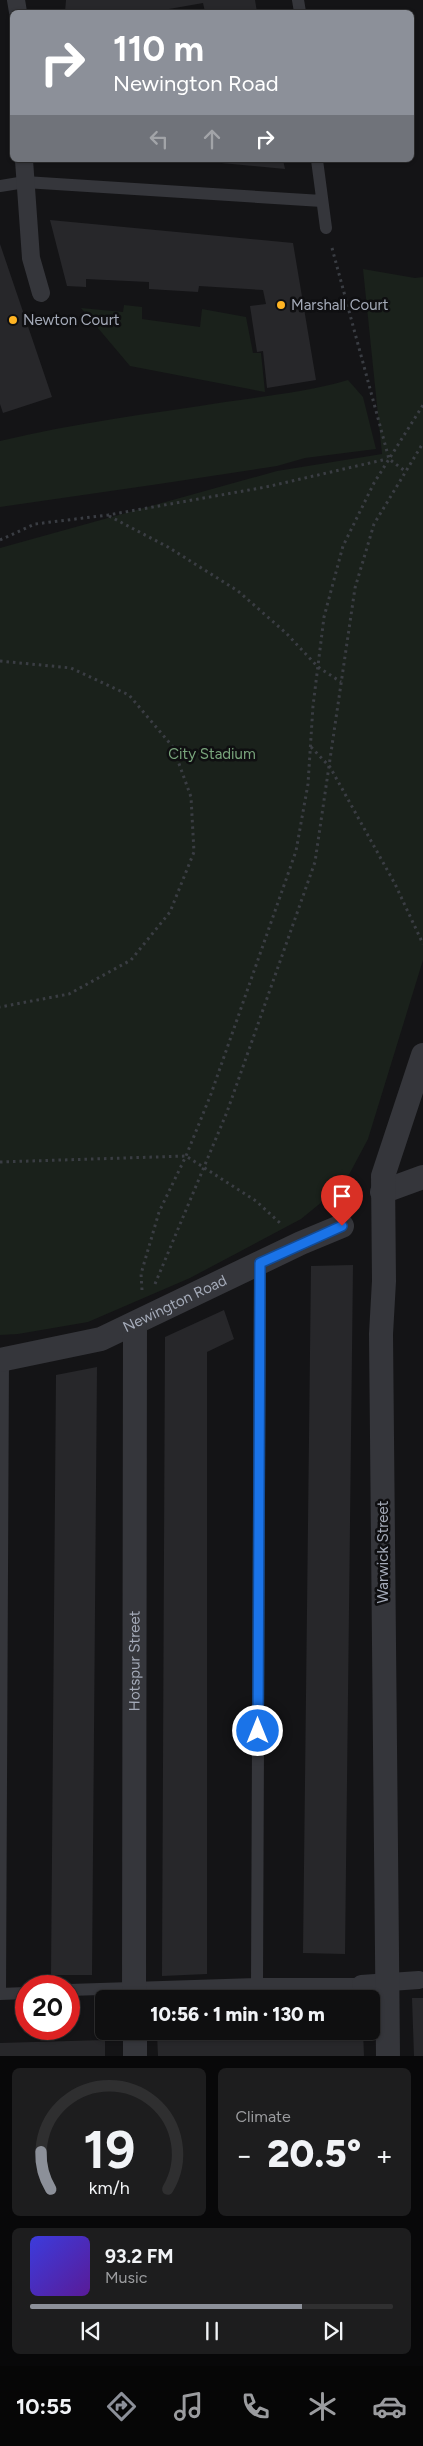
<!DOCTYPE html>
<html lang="en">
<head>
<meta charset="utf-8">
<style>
	:root { --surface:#0f0f10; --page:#1d1d1e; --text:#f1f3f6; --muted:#9b9c9f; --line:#2f2f30; --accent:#8c9099 }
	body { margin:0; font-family:Figtree,sans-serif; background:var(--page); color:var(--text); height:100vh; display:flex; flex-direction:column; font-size:19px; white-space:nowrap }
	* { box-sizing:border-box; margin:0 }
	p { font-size:16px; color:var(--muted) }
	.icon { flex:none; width:28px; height:28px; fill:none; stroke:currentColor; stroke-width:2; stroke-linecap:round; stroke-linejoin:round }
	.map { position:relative; height:2056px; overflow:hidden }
	.details { display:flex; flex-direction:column; gap:12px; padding:12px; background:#080809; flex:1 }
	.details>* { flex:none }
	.hud { position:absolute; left:10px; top:10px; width:404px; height:152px; border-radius:8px; box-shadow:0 1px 4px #0004,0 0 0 1px var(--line); background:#8c9099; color:#fff; overflow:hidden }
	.speed { position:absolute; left:15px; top:1975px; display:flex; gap:10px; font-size:25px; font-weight:700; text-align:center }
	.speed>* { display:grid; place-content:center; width:65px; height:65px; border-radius:50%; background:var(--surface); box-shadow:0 1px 4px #0004,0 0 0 1px var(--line); line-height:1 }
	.speed .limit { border:8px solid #d22; background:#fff; color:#111 }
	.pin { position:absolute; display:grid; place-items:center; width:42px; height:42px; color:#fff; margin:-51px -21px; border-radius:50% 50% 50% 0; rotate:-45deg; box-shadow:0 0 5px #0007 }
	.pin .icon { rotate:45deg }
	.me { position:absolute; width:55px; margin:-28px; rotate:0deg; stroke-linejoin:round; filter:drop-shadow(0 0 4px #0008) }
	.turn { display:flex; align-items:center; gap:18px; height:105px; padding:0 20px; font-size:22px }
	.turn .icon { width:65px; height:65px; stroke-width:2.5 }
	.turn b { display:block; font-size:35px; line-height:42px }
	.lanes { display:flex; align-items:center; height:48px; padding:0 20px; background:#0003; justify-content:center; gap:25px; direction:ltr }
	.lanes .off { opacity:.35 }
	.big { font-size:38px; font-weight:800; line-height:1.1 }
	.details .tile { flex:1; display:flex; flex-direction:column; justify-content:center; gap:8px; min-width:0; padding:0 18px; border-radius:8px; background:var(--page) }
	.details .dial { align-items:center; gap:0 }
	.dial svg { height:130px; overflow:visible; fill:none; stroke:var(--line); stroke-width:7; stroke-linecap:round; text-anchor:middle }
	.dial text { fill:var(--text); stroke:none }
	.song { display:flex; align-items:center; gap:15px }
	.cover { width:60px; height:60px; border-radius:8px; background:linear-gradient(135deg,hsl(240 70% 55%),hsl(270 70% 35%)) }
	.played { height:5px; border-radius:2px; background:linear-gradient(90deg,var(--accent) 75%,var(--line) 75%) }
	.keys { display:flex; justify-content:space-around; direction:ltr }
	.heat { display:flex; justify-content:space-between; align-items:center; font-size:28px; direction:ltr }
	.details .tiles { flex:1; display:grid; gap:12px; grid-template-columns:1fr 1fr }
	.tile:last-child { grid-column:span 2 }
	.trip { position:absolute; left:95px; top:1990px; width:285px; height:50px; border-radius:8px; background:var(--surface); box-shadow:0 1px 4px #0004,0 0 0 1px var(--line); font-weight:800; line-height:50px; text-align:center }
	.tabs { display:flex; height:80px; justify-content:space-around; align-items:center; background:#060606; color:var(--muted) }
	.tabs .icon { width:35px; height:35px }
	.tabs .selected { color:var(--accent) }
	.tabs b { font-size:22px; color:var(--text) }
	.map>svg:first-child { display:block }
	.green { fill:#1a211b }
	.building { fill:#27272a }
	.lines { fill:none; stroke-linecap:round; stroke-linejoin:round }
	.path { stroke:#3a3d43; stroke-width:3; stroke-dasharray:2.5 4; stroke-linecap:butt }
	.service { stroke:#35363b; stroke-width:12 }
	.pedestrian { stroke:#35363b; stroke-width:18 }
	.minor { stroke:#35363b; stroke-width:24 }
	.route-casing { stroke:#114b97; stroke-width:12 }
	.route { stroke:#1a73e8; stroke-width:9 }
	.poi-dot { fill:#ffb423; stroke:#0f0f11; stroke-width:2 }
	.labels { text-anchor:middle; stroke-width:5; stroke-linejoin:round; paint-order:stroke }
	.poi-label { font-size:15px; fill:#a4aab8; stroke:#0f0f11; text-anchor:start }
	.park-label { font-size:15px; fill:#79a57c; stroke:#0f0f11 }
	.street-label { font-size:15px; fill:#a4aab8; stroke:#0f0f11 }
</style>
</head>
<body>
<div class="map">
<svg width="423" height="2056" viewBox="0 0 423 2056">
	<rect width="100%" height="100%" fill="#141416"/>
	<path class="green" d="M 363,269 L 415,278 L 423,277 L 423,960 L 368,1139 L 344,1184 L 301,1219 L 190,1278 L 88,1322 L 18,1334 L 0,1335 L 0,548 L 277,471 L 382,454 Z
		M 124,305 L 142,307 L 142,319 L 200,327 L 202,309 L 246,317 L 253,353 L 261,353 L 265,392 L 130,366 L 81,308 L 123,312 Z
		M 348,380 L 363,397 L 376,449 L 305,458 L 277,466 L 159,484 L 0,507 L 0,441 C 74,423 149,414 225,402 C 265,396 308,392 348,380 Z"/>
	<path class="building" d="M 66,0 L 255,0 L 257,12 L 205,12 L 203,3 L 152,12 L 65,12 Z
		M 200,160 L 283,160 L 285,169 L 200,161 Z
		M 50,220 L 293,243 L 316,380 L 267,388 L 263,351 L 257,352 L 250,306 L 266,304 L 263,290 L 199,286 L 198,292 L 149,289 L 149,282 L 86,279 L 86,287 L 67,286 Z
		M 0,244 L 52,397 L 3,413 L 0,404 Z
		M 353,1265 L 345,1954 L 303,1953 L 311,1266 Z
		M 224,1310 L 234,1339 L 207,1352 L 207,1974 L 162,1976 L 165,1337 Z
		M 97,1367 L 92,1975 L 51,1975 L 56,1375 Z
		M 412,1998 L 423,1998 L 423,2056 L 414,2056 Z
		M 224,2031 L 363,2031 L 364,2056 L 158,2056 L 157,2034 Z
		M 105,2040 L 105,2056 L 0,2056 L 0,2043 Z"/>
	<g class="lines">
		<path class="path" d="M 332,248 L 389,459 L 405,471
			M 109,516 L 168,547 L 238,591 L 286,633 L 318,667 L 341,682
			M 0,540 L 35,524 L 108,515 L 266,487 L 387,459
			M 0,661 L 71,668 L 129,695 L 173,747 L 191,797 L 194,852 L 170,912 L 131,960 L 69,994 L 0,1007
			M 311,747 L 330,767 L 395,884 L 423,944
			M 0,1162 L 186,1156 L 256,1201 L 280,1223
			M 155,1284 L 227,1112 L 315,862 L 355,588 L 374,524 L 423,443
			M 142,1290 L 141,1274 L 159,1212 L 186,1156 L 211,1094 L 296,851 L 308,784 L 313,706 L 324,617 L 343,546 L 374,483 L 423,405"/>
		<path class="service" d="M 298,0 L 300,12
			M 317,160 L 326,228
			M 0,186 L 25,182 L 322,201
			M 257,1984 L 260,1263
			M 69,1990 L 257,1984 L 361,1984
			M 0,1994 L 3,1360
			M 0,1994 L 26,1993"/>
		<path class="pedestrian" d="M 16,0 L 18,12
			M 24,160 L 31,258 L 41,293
			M 361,1984 L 419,1980"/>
		<g class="minor">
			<path d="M 382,1192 L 423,1177"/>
			<path id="s1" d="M 0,1360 L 101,1339 L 301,1243 L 342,1226"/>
			<path id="s2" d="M 134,1999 L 135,1325"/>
			<path d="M 135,2031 L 135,2056"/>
			<path d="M 388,2056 L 381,1334 L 384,1281 L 383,1176 L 423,1055"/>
		</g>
	</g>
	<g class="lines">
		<defs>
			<path id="route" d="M 258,1731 L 260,1263 L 342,1226"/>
		</defs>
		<use href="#route" class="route-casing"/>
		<use href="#route" class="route"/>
	</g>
	<g class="poi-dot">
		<circle cx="281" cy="305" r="5"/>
		<circle cx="13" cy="320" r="5"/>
	</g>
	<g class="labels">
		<g class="poi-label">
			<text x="291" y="310">Marshall Court</text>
			<text x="23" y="325">Newton Court</text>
		</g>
		<g class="park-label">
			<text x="212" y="759">City Stadium</text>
		</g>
		<g class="street-label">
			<text dy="5" stroke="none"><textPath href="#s1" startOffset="185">Newington Road</textPath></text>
			<text transform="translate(383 1552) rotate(-90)" y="5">Warwick Street</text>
			<text dy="5" stroke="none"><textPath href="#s2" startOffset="338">Hotspur Street</textPath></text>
		</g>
	</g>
</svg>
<div class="speed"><div class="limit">20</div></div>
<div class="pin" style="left:342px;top:1226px;background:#d93025"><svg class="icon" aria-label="arrive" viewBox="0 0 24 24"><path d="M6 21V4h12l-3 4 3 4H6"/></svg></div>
<svg class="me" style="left:258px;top:1731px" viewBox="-20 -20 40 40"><circle r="17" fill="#1a73e8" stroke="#fff" stroke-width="3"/><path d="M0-11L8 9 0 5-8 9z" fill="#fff"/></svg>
<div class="trip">10:56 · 1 min · 130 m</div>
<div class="hud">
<div class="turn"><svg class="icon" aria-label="right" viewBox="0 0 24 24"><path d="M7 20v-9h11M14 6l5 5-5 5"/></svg><div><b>110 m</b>Newington Road</div></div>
<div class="lanes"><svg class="icon off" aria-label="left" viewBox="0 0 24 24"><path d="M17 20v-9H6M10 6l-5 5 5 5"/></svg><svg class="icon off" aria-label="ahead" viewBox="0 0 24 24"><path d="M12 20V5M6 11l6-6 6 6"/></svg><svg class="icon" aria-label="right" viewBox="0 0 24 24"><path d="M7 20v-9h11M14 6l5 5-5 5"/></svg></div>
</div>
</div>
<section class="details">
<div class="tiles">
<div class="tile dial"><svg viewBox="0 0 100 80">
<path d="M14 69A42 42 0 1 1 86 69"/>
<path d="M14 69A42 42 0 0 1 8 46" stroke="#8c9099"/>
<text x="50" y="56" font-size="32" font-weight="700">19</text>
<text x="50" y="72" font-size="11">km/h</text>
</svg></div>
<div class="tile"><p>Climate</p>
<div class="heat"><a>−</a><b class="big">20.5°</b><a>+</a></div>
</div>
<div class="tile">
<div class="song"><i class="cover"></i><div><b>93.2 FM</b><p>Music</p></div></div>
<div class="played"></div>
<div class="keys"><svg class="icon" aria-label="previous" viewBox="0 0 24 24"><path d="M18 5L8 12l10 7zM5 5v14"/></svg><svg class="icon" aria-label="pause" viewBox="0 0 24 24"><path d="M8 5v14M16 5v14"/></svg><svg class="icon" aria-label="next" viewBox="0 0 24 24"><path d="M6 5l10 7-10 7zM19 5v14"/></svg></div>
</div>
</div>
</section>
<nav class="tabs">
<b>10:55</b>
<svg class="icon selected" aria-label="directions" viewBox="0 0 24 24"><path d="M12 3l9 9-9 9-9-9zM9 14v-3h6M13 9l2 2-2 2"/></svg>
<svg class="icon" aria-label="music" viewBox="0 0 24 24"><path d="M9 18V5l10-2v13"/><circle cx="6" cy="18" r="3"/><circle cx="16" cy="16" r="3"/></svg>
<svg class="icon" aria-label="phone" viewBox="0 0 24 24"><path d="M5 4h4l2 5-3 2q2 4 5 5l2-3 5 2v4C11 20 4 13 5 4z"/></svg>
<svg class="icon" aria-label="climate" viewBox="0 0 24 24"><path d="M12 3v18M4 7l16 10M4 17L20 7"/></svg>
<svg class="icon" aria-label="car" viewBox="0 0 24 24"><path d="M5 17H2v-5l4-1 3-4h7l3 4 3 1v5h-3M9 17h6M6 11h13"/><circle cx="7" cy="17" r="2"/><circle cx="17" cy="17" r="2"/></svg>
</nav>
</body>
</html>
